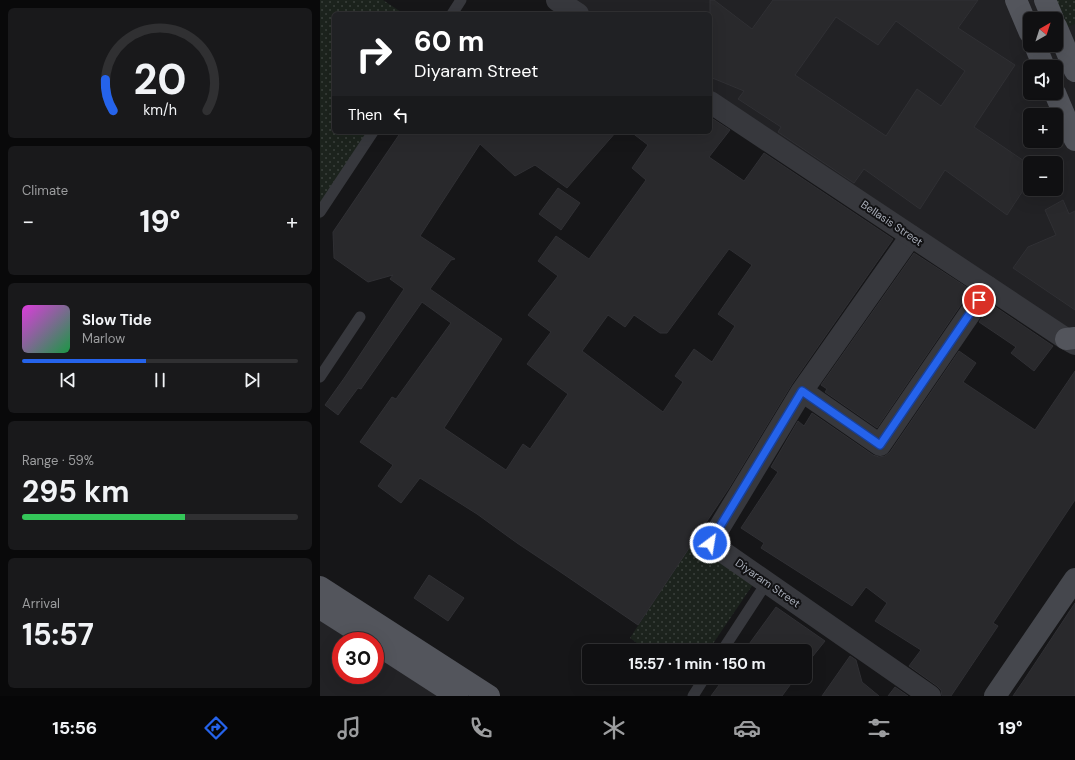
<!DOCTYPE html>
<html lang="en">
<head>
<meta charset="utf-8">
<style>
	:root { --surface:#101012; --page:#19191b; --text:#f1f3f6; --muted:#9c9d9f; --line:#303032; --accent:#2563eb }
	body { margin:0; font-family:"DM Sans",sans-serif; background:var(--page); color:var(--text); height:100vh; display:flex; flex-direction:column; font-size:15px; white-space:nowrap }
	* { box-sizing:border-box; margin:0 }
	p { font-size:13px; color:var(--muted) }
	.icon { flex:none; width:22px; height:22px; fill:none; stroke:currentColor; stroke-width:2; stroke-linecap:round; stroke-linejoin:round }
	.map { position:relative; flex:1; overflow:hidden }
	.side { display:flex; flex-direction:column; gap:8px; padding:8px; background:#09090a; width:320px }
	.side>* { flex:none }
	.guide { position:absolute; left:12px; top:12px; width:380px; height:122px; border-radius:6px; box-shadow:0 4px 16px #0002,0 0 0 1px var(--line); background:#202124; color:#fff; overflow:hidden }
	.needle { width:26px; rotate:39deg }
	.fabs { position:absolute; left:703px; top:12px; display:grid; gap:8px }
	.fabs a { display:grid; place-items:center; width:40px; height:40px; border-radius:6px; background:var(--surface); box-shadow:0 4px 16px #0002,0 0 0 1px var(--line); font-size:20px }
	.speed { position:absolute; left:12px; top:632px; display:flex; gap:8px; font-size:20px; font-weight:700; text-align:center }
	.speed>* { display:grid; place-content:center; width:52px; height:52px; border-radius:50%; background:var(--surface); box-shadow:0 4px 16px #0002,0 0 0 1px var(--line); line-height:1 }
	.speed .limit { border:6px solid #d22; background:#fff; color:#111 }
	.pin { position:absolute; display:grid; place-items:center; width:34px; height:34px; color:#fff; margin:-17px; border:2px solid #fff; border-radius:50%; box-shadow:0 1px 4px #0007 }
	.me { position:absolute; width:44px; margin:-22px; rotate:31deg; stroke-linejoin:round; filter:drop-shadow(0 0 3px #0008) }
	.turn { display:flex; align-items:center; gap:14px; height:84px; padding:0 16px; font-size:18px }
	.turn .icon { width:52px; height:52px; stroke-width:2.5 }
	.turn b { display:block; font-size:28px; line-height:34px }
	.then { display:flex; align-items:center; height:38px; padding:0 16px; background:#0003; gap:8px; font-size:15px }
	.big { font-size:30px; font-weight:700; line-height:1.1 }
	.side .widget { flex:1; display:flex; flex-direction:column; justify-content:center; gap:6px; min-width:0; padding:0 14px; border-radius:6px; background:var(--page) }
	.side .dial { align-items:center; gap:0 }
	.dial svg { height:104px; overflow:visible; fill:none; stroke:var(--line); stroke-width:7; stroke-linecap:round; text-anchor:middle }
	.dial text { fill:var(--text); stroke:none }
	.song { display:flex; align-items:center; gap:12px }
	.cover { width:48px; height:48px; border-radius:6px; background:linear-gradient(135deg,hsl(300 70% 55%),hsl(140 70% 35%)) }
	.played { height:4px; border-radius:2px; background:linear-gradient(90deg,var(--accent) 45%,var(--line) 45%) }
	.keys { display:flex; justify-content:space-around; direction:ltr }
	.heat { display:flex; justify-content:space-between; align-items:center; font-size:22px; direction:ltr }
	.charge { height:6px; border-radius:3px; background:linear-gradient(90deg,#34c759 59%,var(--line) 0) }
	.trip { position:absolute; left:262px; top:644px; width:230px; height:40px; border-radius:6px; background:var(--surface); box-shadow:0 4px 16px #0002,0 0 0 1px var(--line); font-weight:700; line-height:40px; text-align:center }
	.menu { display:flex; height:64px; justify-content:space-around; align-items:center; background:#060607; color:var(--muted) }
	.menu .icon { width:28px; height:28px }
	.menu .on { color:var(--accent) }
	.menu b { font-size:18px; color:var(--text) }
	main { display:flex; flex:1; min-height:0 }
	.map>svg:first-child { display:block }
	.built { fill:#222225; fill-rule:evenodd }
	.grass { fill:url(#grass-dots) }
	.building { fill:#29292c; stroke:#303034; fill-rule:evenodd }
	.lines { fill:none; stroke-linecap:round; stroke-linejoin:round }
	.service { stroke:#37383d; stroke-width:11 }
	.minor { stroke:#37383d; stroke-width:22 }
	.tertiary { stroke:#37383d; stroke-width:22 }
	.secondary { stroke:#45474d; stroke-width:22 }
	.primary { stroke:#53555c; stroke-width:22 }
	.route-casing { stroke:#184099; stroke-width:10 }
	.route { stroke:#2563eb; stroke-width:7 }
	.labels { text-anchor:middle; stroke-width:4; stroke-linejoin:round; paint-order:stroke }
	.street-label { font-size:11px; fill:#a8adb8; stroke:#111113 }
</style>
</head>
<body>
<main>
<section class="side">
<div class="widget dial"><svg viewBox="0 0 100 80">
<path d="M14 69A42 42 0 1 1 86 69"/>
<path d="M14 69A42 42 0 0 1 8 45" stroke="#2563eb"/>
<text x="50" y="56" font-size="32" font-weight="700">20</text>
<text x="50" y="72" font-size="11">km/h</text>
</svg></div>
<div class="widget"><p>Climate</p>
<div class="heat"><a>−</a><b class="big">19°</b><a>+</a></div>
</div>
<div class="widget">
<div class="song"><i class="cover"></i><div><b>Slow Tide</b><p>Marlow</p></div></div>
<div class="played"></div>
<div class="keys"><svg class="icon" aria-label="previous" viewBox="0 0 24 24"><path d="M18 5L8 12l10 7zM5 5v14"/></svg><svg class="icon" aria-label="pause" viewBox="0 0 24 24"><path d="M8 5v14M16 5v14"/></svg><svg class="icon" aria-label="next" viewBox="0 0 24 24"><path d="M6 5l10 7-10 7zM19 5v14"/></svg></div>
</div>
<div class="widget"><p>Range · 59%</p><b class="big">295 km</b><div class="charge"></div></div>
<div class="widget"><p>Arrival</p><b class="big">15:57</b></div>
</section>
<div class="map">
<svg width="755" height="696" viewBox="0 0 755 696">
	<defs>
		<pattern id="grass-dots" width="8" height="8" patternUnits="userSpaceOnUse"><rect width="8" height="8" fill="#1c231d"/><path d="M2 2h.1M6 6h.1" fill="none" stroke="#3a403c" stroke-width="1.8" stroke-linecap="round"/></pattern>
	</defs>
	<rect width="100%" height="100%" fill="#161618"/>
	<path class="built" d="M 237,0 L 755,0 L 755,338 L 390,102 L 390,14 L 258,14 ZM 710,19 L 736,19 L 736,45 L 710,45 ZM 710,67 L 736,67 L 736,93 L 710,93 ZM 710,115 L 736,115 L 736,141 L 710,141 ZM 710,163 L 736,163 L 736,189 L 710,189 Z
		M 0,607 L 54,641 L 21,641 L 21,675 L 55,675 L 55,642 L 139,696 L 0,696 Z"/>
	<path class="grass" d="M 0,0 L 63,0 L 84,14 L 14,14 L 14,132 L 53,132 L 0,219 Z
		M 736,0 L 755,0 L 755,24 L 748,27 Z
		M 373,542 L 434,583 L 388,651 L 328,651 L 310,638 Z"/>
	<path class="building" d="M 390,0 L 394,0 L 432,29 L 453,0 L 658,0 L 638,28 L 695,65 L 654,127 L 710,165 L 710,180 L 687,215 L 625,170 L 600,209 L 544,169 L 534,183 L 458,132 L 461,127 L 418,99 L 424,91 L 390,77 ZM 516,17 L 558,45 L 576,21 L 645,71 L 621,106 L 597,89 L 566,136 L 475,75 Z
		M 390,117 L 410,130 L 389,157 L 424,181 L 444,153 L 573,239 L 472,384 L 409,488 L 318,625 L 239,571 L 197,543 L 157,514 L 100,478 L 81,503 L 58,486 L 73,465 L 40,442 L 72,397 L 76,399 L 131,323 L 102,302 L 41,389 L 38,388 L 18,415 L 5,405 L 25,377 L 84,289 L 70,279 L 73,275 L 48,282 L 14,258 L 13,232 L 81,132 L 296,132 L 247,188 L 215,165 L 195,176 L 160,144 L 100,236 L 135,259 L 131,260 L 110,289 L 182,339 L 124,428 L 186,470 L 203,444 L 210,449 L 248,394 L 207,364 L 231,332 L 208,315 L 238,276 L 218,261 L 236,236 L 269,259 L 326,180 L 312,168 L 328,145 L 311,132 L 390,132 ZM 409,249 L 432,265 L 398,314 L 415,326 L 392,362 L 374,349 L 355,376 L 363,382 L 343,412 L 262,351 L 288,315 L 305,327 L 314,315 L 340,333 L 347,333 Z
		M 238,188 L 260,203 L 241,230 L 219,214 Z
		M 743,200 L 749,214 L 755,211 L 755,310 L 693,268 L 708,247 L 736,235 L 725,210 Z
		M 594,253 L 651,290 L 557,428 L 505,392 L 507,389 L 501,385 Z
		M 671,304 L 733,346 L 714,371 L 691,353 L 696,347 L 659,322 Z
		M 639,351 L 656,363 L 643,382 L 715,430 L 755,371 L 755,500 L 673,623 L 678,626 L 631,696 L 622,696 L 621,690 L 617,686 L 589,666 L 601,650 L 555,621 L 567,603 L 546,587 L 532,606 L 441,548 L 444,543 L 421,528 L 458,472 L 451,467 L 478,421 L 484,426 L 492,413 L 553,455 L 559,457 L 565,456 L 570,452 Z
		M 109,575 L 144,598 L 128,621 L 94,598 Z
		M 755,603 L 755,696 L 693,696 L 706,677 Z
		M 456,607 L 505,641 L 485,666 L 485,651 L 424,651 Z
		M 530,656 L 536,660 L 542,682 L 559,696 L 502,696 Z
		M 405,677 L 476,677 L 462,696 L 391,696 Z
		M 575,687 L 588,696 L 568,696 Z"/>
	<g class="lines">
		<path class="service" d="M 132,14 L 141,0
			M 0,212 L 53,132
			M 0,377 L 40,317
			M 402,651 L 447,582
			M 373,696 L 385,677"/>
		<path class="minor" d="M 482,391 L 591,236
			M 610,696 L 390,543 L 482,391 L 560,445 L 668,287"/>
		<path class="tertiary" d="M 237,0 L 258,14
			M 390,102 L 746,339 L 755,344"/>
		<path class="secondary" d="M 675,696 L 755,579"/>
		<path class="primary" d="M 696,0 L 710,33
			M 725,0 L 733,19
			M 736,26 L 755,71
			M 715,45 L 724,67
			M 735,93 L 755,140
			M 746,339 L 755,338
			M 0,587 L 169,696
			M 0,608 L 52,641
			M 55,643 L 137,696"/>
	</g>
	<g class="lines">
		<defs>
			<path id="route" d="M 390,543 L 482,391 L 560,445 L 659,300"/>
		</defs>
		<use href="#route" class="route-casing"/>
		<use href="#route" class="route"/>
	</g>
	<g class="labels">
		<g class="street-label">
			<text transform="translate(572 223) rotate(34)" y="4">Bellasis Street</text>
			<text transform="translate(448 583) rotate(35)" y="4">Diyaram Street</text>
		</g>
	</g>
</svg>
<div class="fabs">
<a><svg class="needle" viewBox="-14 -14 28 28"><path d="M0-13l5 13h-10z" fill="#e53935"/><path d="M0 13l5-13h-10z" fill="#9c9d9f"/></svg></a>
<a><svg class="icon" aria-label="sound" viewBox="0 0 24 24"><path d="M4 9h4l5-4v14l-5-4H4zM17 9q2 3 0 6"/></svg></a>
<a>+</a>
<a>−</a>
</div>
<div class="speed"><div class="limit">30</div></div>
<div class="pin" style="left:659px;top:300px;background:#d93025"><svg class="icon" aria-label="arrive" viewBox="0 0 24 24"><path d="M6 21V4h12l-3 4 3 4H6"/></svg></div>
<svg class="me" style="left:390px;top:543px" viewBox="-20 -20 40 40"><circle r="17" fill="#2563eb" stroke="#fff" stroke-width="3"/><path d="M0-11L8 9 0 5-8 9z" fill="#fff"/></svg>
<div class="trip">15:57 · 1 min · 150 m</div>
<div class="guide">
<div class="turn"><svg class="icon" aria-label="right" viewBox="0 0 24 24"><path d="M7 20v-9h11M14 6l5 5-5 5"/></svg><div><b>60 m</b>Diyaram Street</div></div>
<div class="then">Then<svg class="icon" aria-label="left" viewBox="0 0 24 24"><path d="M17 20v-9H6M10 6l-5 5 5 5"/></svg></div>
</div>
</div>
</main>
<nav class="menu">
<b>15:56</b>
<svg class="icon on" aria-label="directions" viewBox="0 0 24 24"><path d="M12 3l9 9-9 9-9-9zM9 14v-3h6M13 9l2 2-2 2"/></svg>
<svg class="icon" aria-label="music" viewBox="0 0 24 24"><path d="M9 18V5l10-2v13"/><circle cx="6" cy="18" r="3"/><circle cx="16" cy="16" r="3"/></svg>
<svg class="icon" aria-label="phone" viewBox="0 0 24 24"><path d="M5 4h4l2 5-3 2q2 4 5 5l2-3 5 2v4C11 20 4 13 5 4z"/></svg>
<svg class="icon" aria-label="climate" viewBox="0 0 24 24"><path d="M12 3v18M4 7l16 10M4 17L20 7"/></svg>
<svg class="icon" aria-label="car" viewBox="0 0 24 24"><path d="M5 17H2v-5l4-1 3-4h7l3 4 3 1v5h-3M9 17h6M6 11h13"/><circle cx="7" cy="17" r="2"/><circle cx="17" cy="17" r="2"/></svg>
<svg class="icon" aria-label="filters" viewBox="0 0 24 24"><path d="M4 7h16M4 17h16"/><circle cx="9" cy="7" r="2"/><circle cx="15" cy="17" r="2"/></svg>
<b>19°</b>
</nav>
</body>
</html>
